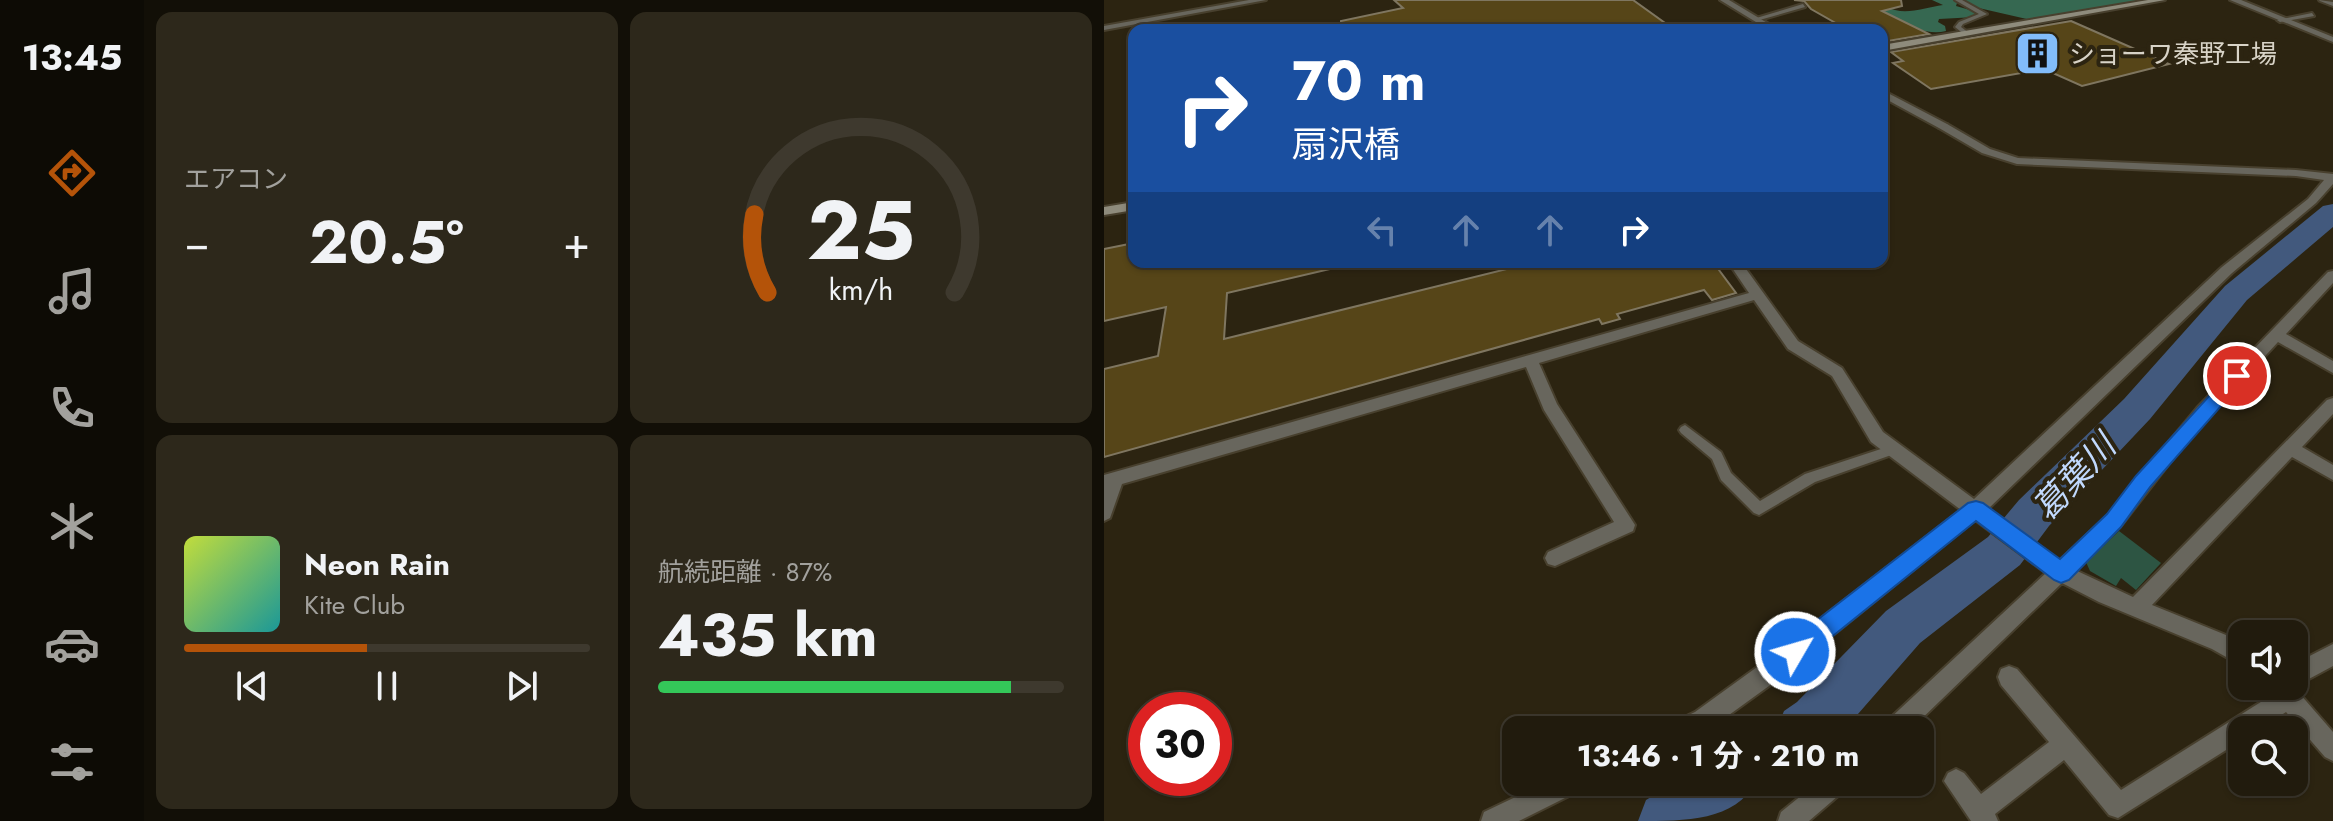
<!DOCTYPE html>
<html lang="ja">
<head>
<meta charset="utf-8">
<style>
	:root { --surface:#211b0d; --page:#2d281b; --text:#f1f3f6; --muted:#a2a19d; --line:#3e392e; --accent:#b45309 }
	body { margin:0; font-family:Jost,"Noto Sans JP",sans-serif; background:var(--page); color:var(--text); height:100vh; display:flex; flex-direction:column; font-size:30px; white-space:nowrap }
	* { box-sizing:border-box; margin:0 }
	p { font-size:26px; color:var(--muted) }
	.icon { flex:none; width:44px; height:44px; fill:none; stroke:currentColor; stroke-width:2; stroke-linecap:round; stroke-linejoin:round }
	.map { position:relative; flex:1; overflow:hidden }
	.side { display:flex; flex-direction:column; gap:12px; padding:12px; background:#120f07; width:960px }
	.side>* { flex:none }
	.guide { position:absolute; left:24px; top:24px; width:760px; height:244px; border-radius:16px; box-shadow:0 2px 6px #0004,0 0 0 2px var(--line); background:#1a4fa0; color:#fff; overflow:hidden }
	.buttons { position:absolute; left:1124px; top:620px; display:grid; gap:16px }
	.buttons a { display:grid; place-items:center; width:80px; height:80px; border-radius:16px; background:var(--surface); box-shadow:0 2px 6px #0004,0 0 0 2px var(--line); font-size:40px }
	.speed { position:absolute; left:24px; top:692px; display:flex; gap:16px; font-size:40px; font-weight:700; text-align:center }
	.speed>* { display:grid; place-content:center; width:104px; height:104px; border-radius:50%; background:var(--surface); box-shadow:0 2px 6px #0004,0 0 0 2px var(--line); line-height:1 }
	.speed .limit { border:12px solid #d22; background:#fff; color:#111 }
	.pin { position:absolute; display:grid; place-items:center; width:68px; height:68px; color:#fff; margin:-34px; border:4px solid #fff; border-radius:50%; box-shadow:0 2px 8px #0007 }
	.me { position:absolute; width:88px; margin:-44px; rotate:52deg; stroke-linejoin:round; filter:drop-shadow(0 0 6px #0008) }
	.turn { display:flex; align-items:center; gap:28px; height:168px; padding:0 32px; font-size:36px }
	.turn .icon { width:104px; height:104px; stroke-width:2.5 }
	.turn b { display:block; font-size:56px; line-height:68px }
	.lanes { display:flex; align-items:center; height:76px; padding:0 32px; background:#0003; justify-content:center; gap:40px; direction:ltr }
	.lanes .off { opacity:.35 }
	.big { font-size:60px; font-weight:700; line-height:1.1 }
	.side .card { flex:1; display:flex; flex-direction:column; justify-content:center; gap:12px; min-width:0; padding:0 28px; border-radius:16px; background:var(--page) }
	.side .dial { align-items:center; gap:0 }
	.dial svg { height:208px; overflow:visible; fill:none; stroke:var(--line); stroke-width:7; stroke-linecap:round; text-anchor:middle }
	.dial text { fill:var(--text); stroke:none }
	.song { display:flex; align-items:center; gap:24px }
	.cover { width:96px; height:96px; border-radius:12px; background:linear-gradient(135deg,hsl(70 70% 55%),hsl(180 70% 35%)) }
	.played { height:8px; border-radius:4px; background:linear-gradient(90deg,var(--accent) 45%,var(--line) 45%) }
	.keys { display:flex; justify-content:space-around; direction:ltr }
	.heat { display:flex; justify-content:space-between; align-items:center; font-size:44px; direction:ltr }
	.charge { height:12px; border-radius:6px; background:linear-gradient(90deg,#34c759 87%,var(--line) 0) }
	.side .tiles { flex:1; display:grid; gap:12px; grid-template-columns:repeat(2,1fr) }
	.trip { position:absolute; left:398px; top:716px; width:432px; height:80px; border-radius:16px; background:var(--surface); box-shadow:0 2px 6px #0004,0 0 0 2px var(--line); font-weight:700; line-height:80px; text-align:center }
	main { display:flex; flex:1; min-height:0 }
	.tabs { display:flex; flex-direction:column; width:144px; justify-content:space-around; align-items:center; background:#0d0b05; color:var(--muted) }
	.tabs .icon { width:56px; height:56px }
	.tabs .current { color:var(--accent) }
	.tabs b { font-size:36px; color:var(--text) }
	.map>svg:first-child { display:block }
	.green { fill:#2d5543 }
	.forest { fill:#366851 }
	.lines { fill:none; stroke-linecap:round; stroke-linejoin:round }
	.river { fill:#42597d; fill-rule:evenodd }
	.building { fill:#564518; stroke:#7f7660; stroke-width:2 }
	.service-casing { stroke:#48402e; stroke-width:4 }
	.minor-casing { stroke:#48402e; stroke-width:4 }
	.tertiary-casing { stroke:#48402e; stroke-width:4 }
	.secondary-casing { stroke:#48402e; stroke-width:4 }
	.service { fill:#68665d; fill-rule:evenodd }
	.minor { fill:#68665d; fill-rule:evenodd }
	.tertiary { fill:#68665d; fill-rule:evenodd }
	.secondary { fill:#8e8b7c; fill-rule:evenodd }
	.route { fill:#1a73e8; stroke:#114b97; stroke-width:2 }
	.labels { text-anchor:middle; stroke-width:8; stroke-linejoin:round; paint-order:stroke }
	.far-poi-label { font-size:26px; fill:#d8d3c7; stroke:#2c2411; text-anchor:start }
	.water-label { font-size:34px; font-style:italic; fill:#c1d9fe; stroke:#2c2411 }
</style>
</head>
<body>
<main>
<nav class="tabs">
<b>13:45</b>
<svg class="icon current" aria-label="directions" viewBox="0 0 24 24"><path d="M12 3l9 9-9 9-9-9zM9 14v-3h6M13 9l2 2-2 2"/></svg>
<svg class="icon" aria-label="music" viewBox="0 0 24 24"><path d="M9 18V5l10-2v13"/><circle cx="6" cy="18" r="3"/><circle cx="16" cy="16" r="3"/></svg>
<svg class="icon" aria-label="phone" viewBox="0 0 24 24"><path d="M5 4h4l2 5-3 2q2 4 5 5l2-3 5 2v4C11 20 4 13 5 4z"/></svg>
<svg class="icon" aria-label="climate" viewBox="0 0 24 24"><path d="M12 3v18M4 7l16 10M4 17L20 7"/></svg>
<svg class="icon" aria-label="car" viewBox="0 0 24 24"><path d="M5 17H2v-5l4-1 3-4h7l3 4 3 1v5h-3M9 17h6M6 11h13"/><circle cx="7" cy="17" r="2"/><circle cx="17" cy="17" r="2"/></svg>
<svg class="icon" aria-label="filters" viewBox="0 0 24 24"><path d="M4 7h16M4 17h16"/><circle cx="9" cy="7" r="2"/><circle cx="15" cy="17" r="2"/></svg>
</nav>
<section class="side">
<div class="tiles">
<div class="card"><p>エアコン</p>
<div class="heat"><a>−</a><b class="big">20.5°</b><a>+</a></div>
</div>
<div class="card dial"><svg viewBox="0 0 100 80">
<path d="M14 69A42 42 0 1 1 86 69"/>
<path d="M14 69A42 42 0 0 1 9 39" stroke="#b45309"/>
<text x="50" y="56" font-size="32" font-weight="700">25</text>
<text x="50" y="72" font-size="11">km/h</text>
</svg></div>
<div class="card">
<div class="song"><i class="cover"></i><div><b>Neon Rain</b><p>Kite Club</p></div></div>
<div class="played"></div>
<div class="keys"><svg class="icon" aria-label="previous" viewBox="0 0 24 24"><path d="M18 5L8 12l10 7zM5 5v14"/></svg><svg class="icon" aria-label="pause" viewBox="0 0 24 24"><path d="M8 5v14M16 5v14"/></svg><svg class="icon" aria-label="next" viewBox="0 0 24 24"><path d="M6 5l10 7-10 7zM19 5v14"/></svg></div>
</div>
<div class="card"><p>航続距離 · 87%</p><b class="big">435 km</b><div class="charge"></div></div>
</div>
</section>
<div class="map">
<svg width="1229" height="821" viewBox="0 0 1229 821">
	<rect width="100%" height="100%" fill="#2c2411"/>
	<path class="green" d="M 1015,531 L 1057,563 L 1032,590 L 1017,578 L 1012,586 L 986,571 L 982,562 Z"/>
	<path class="forest" d="M 758,0 C 771,1 778,7 791,10 C 806,14 823,7 839,5 L 828,0 L 1039,0 L 927,20 L 853,3 L 852,6 L 873,12 L 872,17 L 835,19 L 834,22 L 841,26 L 842,31 C 814,38 784,13 758,0 Z"/>
	<g class="lines">
		<path class="river" d="M 1229,204 L 1229,227 L 1143,300 L 1046,419 L 945,526 L 916,565 L 816,643 L 740,730 L 672,730 L 680,711 L 693,702 L 782,611 L 884,537 L 915,500 L 1020,399 L 1121,286 L 1219,206 Z
			M 572,782 L 652,782 C 631,821 582,821 534,821 L 542,800 Z"/>
	</g>
	<path class="building" d="M 290,0 L 529,0 L 561,23 L 524,30 L 237,30 L 237,21 L 299,8 Z
		M 690,0 L 797,0 L 798,6 L 778,11 L 825,34 L 778,42 L 778,30 L 744,30 L 707,9 L 700,1 Z
		M 967,21 L 1065,64 L 978,86 L 940,69 L 827,89 L 789,63 L 799,61 L 787,52 Z
		M 30,243 L 30,262 L 225,262 L 226,269 L 123,293 L 120,339 L 431,262 L 609,262 L 632,293 L 608,300 L 600,290 L 513,314 L 516,319 L 498,324 L 495,319 L 0,457 L 0,369 L 54,356 L 62,307 L 0,321 L 0,249 Z"/>
	<g class="lines">
		<defs>
			<path id="service" d="M 851,0 L 858,0 L 883,14 L 859,24 L 857,27 L 865,33 L 865,35 L 861,35 L 851,27 L 855,22 L 875,14 Z
				M 1215,0 L 1229,2 L 1229,6 L 1216,1 Z
				M 699,4 L 701,7 L 652,21 L 649,19 Z
				M 1208,13 L 1210,16 L 1176,22 L 1173,20 Z
				M 581,425 L 617,452 L 627,473 L 656,501 L 701,474 L 789,445 L 793,447 L 795,450 L 793,453 L 711,482 L 655,515 L 650,513 L 617,480 L 608,459 L 577,433 L 575,430 L 577,427 Z"/>
			<path id="minor" d="M 145,0 L 162,0 L 0,30 L 0,26 Z
				M 1126,0 L 1137,0 L 1229,37 L 1229,42 Z
				M 835,124 L 843,124 L 886,149 L 914,158 L 1192,170 L 1229,174 L 1229,184 L 1212,203 L 1128,273 L 884,509 L 955,561 L 1004,515 L 1093,408 L 1224,272 L 1229,271 L 1229,283 L 1182,334 L 1229,361 L 1229,373 L 1174,342 L 1081,443 L 1016,527 L 971,570 L 1029,597 L 1223,400 L 1229,398 L 1229,414 L 1198,447 L 1229,465 L 1229,480 L 1188,457 L 1048,605 L 1122,635 L 1138,644 L 1138,666 L 1108,649 L 995,602 L 958,583 L 806,730 L 779,730 L 782,722 L 942,573 L 871,520 L 676,678 L 607,728 L 567,730 L 570,722 L 591,712 L 660,662 L 857,510 L 767,442 L 728,376 L 684,349 L 650,300 L 435,363 L 453,404 L 531,525 L 529,531 L 451,566 L 444,564 L 441,558 L 444,552 L 510,522 L 440,410 L 422,367 L 18,484 L 6,518 L 0,521 L 0,475 L 645,293 L 624,262 L 637,262 L 694,341 L 738,368 L 779,432 L 870,499 L 1118,267 L 1204,199 L 1220,180 L 1192,176 L 913,164 L 878,153 L 835,128 Z
				M 1229,644 L 1229,666 L 1190,687 L 1189,686 L 1229,732 L 1229,761 L 1221,757 L 1182,712 L 1154,730 L 1138,730 L 1138,740 L 1014,818 L 1005,815 L 960,760 L 891,814 L 894,821 L 867,821 L 840,781 L 844,773 L 852,769 L 860,773 L 877,794 L 945,742 L 897,685 L 894,677 L 897,669 L 905,666 L 913,669 L 1017,790 L 1168,695 L 1163,686 L 1190,686 L 1190,664 Z
				M 443,782 L 481,782 L 477,790 L 415,821 L 377,821 L 380,812 Z
				M 714,782 L 745,782 L 741,790 L 705,821 L 674,821 L 677,812 Z"/>
			<path id="tertiary" d="M 616,0 L 625,0 L 675,30 L 665,30 Z
				M 778,90 L 843,124 L 844,126 L 835,128 L 778,97 Z"/>
			<path id="secondary" d="M 1044,0 L 1061,0 L 778,51 L 778,45 Z
				M 30,202 L 30,210 L 0,215 L 0,207 Z"/>
		</defs>
		<use href="#service" class="service-casing"/>
		<use href="#minor" class="minor-casing"/>
		<use href="#tertiary" class="tertiary-casing"/>
		<use href="#secondary" class="secondary-casing"/>
		<use href="#service" class="service"/>
		<use href="#minor" class="minor"/>
		<use href="#tertiary" class="tertiary"/>
		<use href="#secondary" class="secondary"/>
	</g>
	<path class="route" d="M 1133,370 L 1142,376 L 1139,381 L 1046,487 L 1017,527 L 965,580 L 957,583 L 950,580 L 872,521 L 699,660 L 691,664 L 682,660 L 679,652 L 682,644 L 864,503 L 872,501 L 879,503 L 956,559 L 1003,514 L 1032,476 L 1127,372 Z"/>
	<defs>
		<symbol id="building-square" viewBox="-11 -11 22 22"><rect x="-9" y="-9" width="18" height="18" rx="4" fill="#82bcfa" stroke="#2c2411"/><path d="M-4-6H4V6H1V3H-1V6H-4ZM-2.5-4.3h1.7v1.8h-1.7ZM.8-4.3h1.7v1.8H.8ZM-2.5-1h1.7V.8h-1.7ZM.8-1h1.7V.8H.8Z" fill="#111"/></symbol>
	</defs>
	<g fill-rule="evenodd">
		<use href="#building-square" x="908" y="28" width="51" height="51"/>
	</g>
	<g class="labels">
		<g class="far-poi-label">
			<text x="965" y="63">ショーワ秦野工場</text>
		</g>
		<g class="water-label">
			<text transform="translate(970 477) rotate(-47)" y="12">葛葉川</text>
		</g>
	</g>
</svg>
<div class="buttons">
<a><svg class="icon" aria-label="sound" viewBox="0 0 24 24"><path d="M4 9h4l5-4v14l-5-4H4zM17 9q2 3 0 6"/></svg></a>
<a><svg class="icon" aria-label="search" viewBox="0 0 24 24"><circle cx="10" cy="10" r="6"/><path d="M15 15l6 6"/></svg></a>
</div>
<div class="speed"><div class="limit">30</div></div>
<div class="pin" style="left:1133px;top:376px;background:#d93025"><svg class="icon" aria-label="arrive" viewBox="0 0 24 24"><path d="M6 21V4h12l-3 4 3 4H6"/></svg></div>
<svg class="me" style="left:691px;top:652px" viewBox="-20 -20 40 40"><circle r="17" fill="#1a73e8" stroke="#fff" stroke-width="3"/><path d="M0-11L8 9 0 5-8 9z" fill="#fff"/></svg>
<div class="trip">13:46 · 1 分 · 210 m</div>
<div class="guide">
<div class="turn"><svg class="icon" aria-label="right" viewBox="0 0 24 24"><path d="M7 20v-9h11M14 6l5 5-5 5"/></svg><div><b>70 m</b>扇沢橋</div></div>
<div class="lanes"><svg class="icon off" aria-label="left" viewBox="0 0 24 24"><path d="M17 20v-9H6M10 6l-5 5 5 5"/></svg><svg class="icon off" aria-label="ahead" viewBox="0 0 24 24"><path d="M12 20V5M6 11l6-6 6 6"/></svg><svg class="icon off" aria-label="ahead" viewBox="0 0 24 24"><path d="M12 20V5M6 11l6-6 6 6"/></svg><svg class="icon" aria-label="right" viewBox="0 0 24 24"><path d="M7 20v-9h11M14 6l5 5-5 5"/></svg></div>
</div>
</div>
</main>
</body>
</html>
